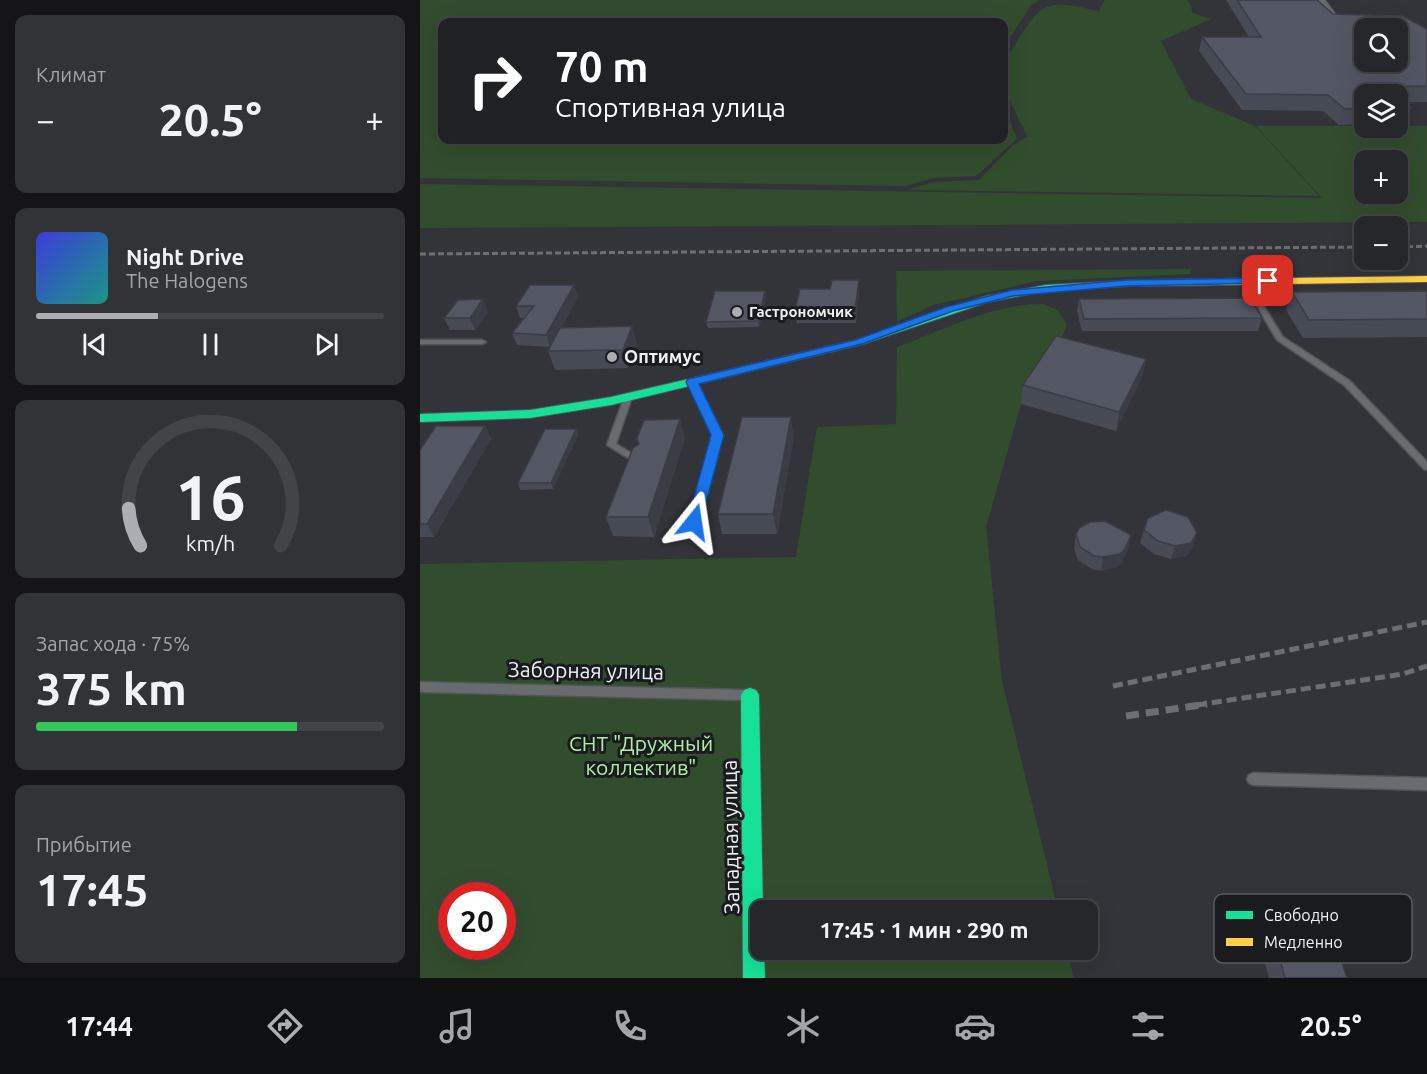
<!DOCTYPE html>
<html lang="ru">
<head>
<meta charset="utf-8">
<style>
	:root { --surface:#26272b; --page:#323337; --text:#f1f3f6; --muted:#a4a5a9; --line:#424447; --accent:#adaeb3 }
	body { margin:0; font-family:Ubuntu,sans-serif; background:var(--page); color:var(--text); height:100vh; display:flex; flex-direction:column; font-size:22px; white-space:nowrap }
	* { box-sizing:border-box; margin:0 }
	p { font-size:20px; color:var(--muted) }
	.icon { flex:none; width:33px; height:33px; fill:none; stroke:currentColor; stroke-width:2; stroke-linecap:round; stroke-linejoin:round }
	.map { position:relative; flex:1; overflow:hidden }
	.drawer { display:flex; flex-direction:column; gap:15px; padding:15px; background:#151518; width:420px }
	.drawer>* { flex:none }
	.guide { position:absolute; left:18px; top:18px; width:570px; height:126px; border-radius:12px; box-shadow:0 6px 24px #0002,0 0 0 2px var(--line); background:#202124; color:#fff; overflow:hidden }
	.tools { position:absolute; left:934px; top:18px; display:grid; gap:12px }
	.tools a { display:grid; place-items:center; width:54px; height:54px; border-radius:12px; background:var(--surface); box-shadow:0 6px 24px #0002,0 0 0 2px var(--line); font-size:30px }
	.speed { position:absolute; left:18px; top:882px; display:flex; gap:12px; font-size:30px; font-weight:700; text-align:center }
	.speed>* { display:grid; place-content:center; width:78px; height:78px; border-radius:50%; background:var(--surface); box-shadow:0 6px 24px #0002,0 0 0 2px var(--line); line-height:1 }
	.speed .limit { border:9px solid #d22; background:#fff; color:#111 }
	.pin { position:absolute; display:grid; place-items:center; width:51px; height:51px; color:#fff; margin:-26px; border-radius:12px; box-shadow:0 3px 9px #0006 }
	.me { position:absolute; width:66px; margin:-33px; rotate:15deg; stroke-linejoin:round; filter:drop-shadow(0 0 4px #0008) }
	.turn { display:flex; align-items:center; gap:21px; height:126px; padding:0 18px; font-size:27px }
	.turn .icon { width:78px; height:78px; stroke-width:2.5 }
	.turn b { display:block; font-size:42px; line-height:51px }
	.big { font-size:45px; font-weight:600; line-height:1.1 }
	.drawer .card { flex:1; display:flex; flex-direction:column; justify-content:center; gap:9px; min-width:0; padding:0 21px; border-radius:12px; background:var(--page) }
	.drawer .dial { align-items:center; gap:0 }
	.dial svg { height:156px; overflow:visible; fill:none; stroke:var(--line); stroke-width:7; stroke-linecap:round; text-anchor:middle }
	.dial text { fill:var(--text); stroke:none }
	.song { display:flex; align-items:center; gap:18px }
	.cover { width:72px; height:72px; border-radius:9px; background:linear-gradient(135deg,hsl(240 70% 55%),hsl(170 70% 35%)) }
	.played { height:6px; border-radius:3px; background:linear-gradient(90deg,var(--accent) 35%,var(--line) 35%) }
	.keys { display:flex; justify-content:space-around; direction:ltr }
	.heat { display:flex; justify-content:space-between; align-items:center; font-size:33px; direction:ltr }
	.charge { height:9px; border-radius:4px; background:linear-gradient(90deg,#34c759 75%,var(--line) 0) }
	.trip { position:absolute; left:330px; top:900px; width:348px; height:60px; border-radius:12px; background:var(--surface); box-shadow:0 6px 24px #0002,0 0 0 2px var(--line); font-weight:600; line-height:60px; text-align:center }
	.tabs { display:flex; height:96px; justify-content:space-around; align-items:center; background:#0f1011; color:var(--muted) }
	.tabs .icon { width:42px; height:42px }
	.tabs .active { color:var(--accent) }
	.tabs b { font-size:27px; color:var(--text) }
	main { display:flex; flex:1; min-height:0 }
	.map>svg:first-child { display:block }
	.green { fill:#324d2d; fill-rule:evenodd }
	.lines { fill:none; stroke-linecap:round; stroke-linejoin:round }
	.lane-casing { stroke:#525357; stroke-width:3 }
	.street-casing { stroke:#525357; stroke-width:2 }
	.fast-casing { stroke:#525357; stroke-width:2 }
	.slow-casing { stroke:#525357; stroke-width:2 }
	.lane { fill:#6a6b6f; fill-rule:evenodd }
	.street { fill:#6a6b6f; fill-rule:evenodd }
	.fast { fill:#16e098; fill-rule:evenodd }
	.slow { fill:#ffcf43; fill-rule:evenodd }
	.rail-far2 { stroke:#6d6e71; stroke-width:3; stroke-dasharray:6 3; stroke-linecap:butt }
	.rail-far1 { stroke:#6d6e71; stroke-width:5; stroke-dasharray:10 5; stroke-linecap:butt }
	.rail { stroke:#6d6e71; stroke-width:7; stroke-dasharray:13 7; stroke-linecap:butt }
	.wall { fill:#474b56 }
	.shaded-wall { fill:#3a3d46 }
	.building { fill:#535764; stroke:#3a3d46; stroke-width:1.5; fill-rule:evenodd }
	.route { fill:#1a73e8; stroke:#114b97; stroke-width:1.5 }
	.poi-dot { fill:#adaeb3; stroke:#1a1b1f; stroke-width:2 }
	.labels { text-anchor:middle; stroke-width:6; stroke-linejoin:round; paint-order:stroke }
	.far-poi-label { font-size:15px; font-weight:bold; fill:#eff0f5; stroke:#1a1b1f; text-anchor:start }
	.poi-label { font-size:18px; font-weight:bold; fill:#eff0f5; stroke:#1a1b1f; text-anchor:start }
	.near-street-label { font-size:21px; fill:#eff0f5; stroke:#1a1b1f }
	.near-park-label { font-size:21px; fill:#aeefa0; stroke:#1a1b1f }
	.key { fill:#1a1b1f; stroke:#5a5b5f; stroke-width:1.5 }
	.key-label { font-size:16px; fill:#eff0f5 }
</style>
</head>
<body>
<main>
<section class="drawer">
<div class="card"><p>Климат</p>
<div class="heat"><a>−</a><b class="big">20.5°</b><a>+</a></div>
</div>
<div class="card">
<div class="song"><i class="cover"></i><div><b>Night Drive</b><p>The Halogens</p></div></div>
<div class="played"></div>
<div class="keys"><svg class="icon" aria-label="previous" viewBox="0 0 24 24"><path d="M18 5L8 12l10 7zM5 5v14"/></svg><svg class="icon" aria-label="pause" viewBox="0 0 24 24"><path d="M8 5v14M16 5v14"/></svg><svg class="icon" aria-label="next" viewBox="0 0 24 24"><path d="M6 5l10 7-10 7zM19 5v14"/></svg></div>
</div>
<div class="card dial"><svg viewBox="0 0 100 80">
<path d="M14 69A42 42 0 1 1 86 69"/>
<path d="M14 69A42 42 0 0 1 8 50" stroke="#adaeb3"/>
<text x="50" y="56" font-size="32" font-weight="700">16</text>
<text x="50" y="72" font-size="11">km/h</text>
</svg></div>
<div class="card"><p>Запас хода · 75%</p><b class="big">375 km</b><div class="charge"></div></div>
<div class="card"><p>Прибытие</p><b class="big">17:45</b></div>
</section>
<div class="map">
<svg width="1007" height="978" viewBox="0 0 1007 978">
	<rect width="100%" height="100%" fill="#333439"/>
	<path class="green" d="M 0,0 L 620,0 L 611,5 L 584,47 L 584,22 L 22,22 L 22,140 L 584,140 L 584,104 L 597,139 L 556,176 L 514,178 L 485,186 L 0,178 Z
		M 685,0 L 768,0 L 773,13 L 791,19 L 741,41 L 771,99 L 835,126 L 899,196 L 487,190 L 514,182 L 559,180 L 593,145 L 607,137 C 600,119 586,99 584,80 C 582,65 590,54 597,41 C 624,0 626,0 679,11 Z
		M 836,126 L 1007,126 L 1007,222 L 0,228 L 0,184 L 902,198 ZM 945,160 L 978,160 L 978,194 L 945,194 Z
		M 772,269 L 770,274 L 617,281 L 513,305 L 477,322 L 476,271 Z
		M 623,304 L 638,310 L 647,325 L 634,354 L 601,404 L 566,527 L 582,681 L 638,910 L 340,910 L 340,950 L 647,950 L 654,978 L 0,978 L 0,564 L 376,557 L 397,427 L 476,424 L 477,347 C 524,330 572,304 623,304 ZM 32,896 L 82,896 L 82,946 L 32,946 Z"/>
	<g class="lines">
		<defs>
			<path id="lane" d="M 825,279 L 828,281 L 863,337 L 930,381 L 1007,462 L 1007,470 L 1004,469 L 924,385 L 857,340 L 822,281 Z
				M 0,340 L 62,340 L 66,342 L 62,344 L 0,344 Z
				M 269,380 L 272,380 L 276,382 L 301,435 L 279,522 L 274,525 L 269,522 L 293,435 L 268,382 Z
				M 205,395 L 211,395 L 212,397 L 196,444 L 221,459 L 222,461 L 221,463 L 218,464 L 187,445 Z
				M 0,682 L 324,690 L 328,692 L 330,695 L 328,698 L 324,700 L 0,692 Z
				M 833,773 L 1007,778 L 1007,790 L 833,785 L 829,783 L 827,779 L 829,775 Z"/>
			<path id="street" d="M 897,0 L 905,0 L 923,24 L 917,24 Z"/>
			<path id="fast" d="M 720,280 L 725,283 L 724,285 L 626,291 L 568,302 L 443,344 L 191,405 L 110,418 L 0,422 L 0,414 L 110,410 L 191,397 L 436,340 L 566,296 L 626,285 Z
				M 330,688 L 336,690 L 339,695 L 343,910 L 340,910 L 340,950 L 344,950 L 345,978 L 323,978 L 321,695 L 324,690 Z"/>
			<path id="slow" d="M 1007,276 L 1007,282 L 720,286 L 715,283 L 720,280 Z"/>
		</defs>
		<use href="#lane" class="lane-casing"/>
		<use href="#street" class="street-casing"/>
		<use href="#fast" class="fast-casing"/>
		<use href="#slow" class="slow-casing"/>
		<use href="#lane" class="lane"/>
		<use href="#street" class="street"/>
		<use href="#fast" class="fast"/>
		<use href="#slow" class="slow"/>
		<path class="rail-far2" d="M 978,247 L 1007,246
			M 0,254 L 945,247"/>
		<path class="rail-far1" d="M 693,686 L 1007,622
			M 777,705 L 983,674 L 1007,666"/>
		<path class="rail" d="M 706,716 L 787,704"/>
	</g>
	<path class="wall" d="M 806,0 L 897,0 L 913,14 L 1007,29 L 1007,102 L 984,102 L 991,107 L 985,123 L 978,123 L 978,94 L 945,94 L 945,124 L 919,125 L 903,111 L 822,110 L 779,51 L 782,37 L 829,37 Z
		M 439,280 L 439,292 L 436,323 L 377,323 L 375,311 L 410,289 Z
		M 345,291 L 346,297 L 339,327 L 288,328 L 286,322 Z
		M 1007,291 L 1007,337 L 883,338 L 866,310 L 872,292 Z
		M 158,297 L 141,328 L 212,326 L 217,345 L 208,368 L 135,370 L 128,351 L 130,347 L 97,345 L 92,333 L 104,318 L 100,318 L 96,306 Z
		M 659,299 L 842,318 L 838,331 L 662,331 L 657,311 Z
		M 68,312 L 55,330 L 30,330 L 24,318 Z
		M 726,359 L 722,377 L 696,431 L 601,404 L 603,385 Z
		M 65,426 L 71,439 L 14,537 L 0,537 L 0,450 Z
		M 156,429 L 158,435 L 133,489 L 100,490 L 98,483 Z
		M 374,436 L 357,534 L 302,534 L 298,514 Z
		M 217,438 L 265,438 L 234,537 L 193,536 L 186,517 L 219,444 Z
		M 724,530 L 773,547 L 767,556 L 751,559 L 734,554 L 720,543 Z
		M 656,534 L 711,535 L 708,548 L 702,563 L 697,567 L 681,571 L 672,569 L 658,560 L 654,548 Z
		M 852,930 L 927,978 L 849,978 L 840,946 Z"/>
	<path class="shaded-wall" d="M 439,280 L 439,292 L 436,323 L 435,311 Z
		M 154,285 L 158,297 L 130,347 L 126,335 Z
		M 345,291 L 346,297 L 339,327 L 338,321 Z
		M 63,299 L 68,312 L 55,330 L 50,318 Z
		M 212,326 L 217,345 L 208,368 L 203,350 Z
		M 726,359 L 722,377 L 696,431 L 699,412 Z
		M 371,417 L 374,436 L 357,534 L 353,514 Z
		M 260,419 L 265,438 L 234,537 L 228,517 Z
		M 65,426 L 71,439 L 14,537 L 7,524 Z
		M 156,429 L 158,435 L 133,489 L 131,483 Z
		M 777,533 L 773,547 L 767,556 L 751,559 L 755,546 Z
		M 711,535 L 708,548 L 702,563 L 697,567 L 681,571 L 683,557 Z"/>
	<path class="building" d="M 817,0 L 897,0 L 913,14 L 983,16 L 1007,29 L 1007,86 L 964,87 L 974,94 L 945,94 L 945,108 L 925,109 L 908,95 L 826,94 L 782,37 L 841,37 ZM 945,28 L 978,28 L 978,62 L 945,62 Z
		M 978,98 L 991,107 L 978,107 Z
		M 412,280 L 439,280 L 435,311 L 375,311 L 380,289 L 410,289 Z
		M 110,285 L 154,285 L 126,335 L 92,333 L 114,306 L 96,306 Z
		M 295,291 L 345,291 L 338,321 L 286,322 Z
		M 1007,291 L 1007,319 L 889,320 L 872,292 Z
		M 831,298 L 842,318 L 664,319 L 659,299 Z
		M 63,299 L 50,318 L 24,318 L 38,300 Z
		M 212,326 L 203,350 L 128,351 L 140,328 Z
		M 636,336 L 726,359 L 699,412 L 603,385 Z
		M 322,417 L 371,417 L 353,514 L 298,514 Z
		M 260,419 L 228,517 L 186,517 L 213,448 L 219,444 L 217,438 L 224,420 Z
		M 16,426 L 65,426 L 7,524 L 0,524 L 0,450 Z
		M 125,429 L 156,429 L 131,483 L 98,483 Z
		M 746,510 L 768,517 L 777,533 L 771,543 L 755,546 L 738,541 L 724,530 L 728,518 Z
		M 685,521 L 711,535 L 705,549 L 700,554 L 683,557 L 674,556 L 660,547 L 656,534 L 659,528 L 670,522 Z
		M 852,930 L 912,931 L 927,978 L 865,978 Z"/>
	<path class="route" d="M 848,278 L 852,279 L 852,283 L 706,286 L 593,296 L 533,311 L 442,344 L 279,384 L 304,435 L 281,522 L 274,527 L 267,522 L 291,435 L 266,382 L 268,379 L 435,340 L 526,307 L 592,290 L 706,280 Z"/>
	<g class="poi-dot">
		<circle cx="317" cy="312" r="6"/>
		<circle cx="192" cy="357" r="6"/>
	</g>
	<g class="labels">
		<g class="far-poi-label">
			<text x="329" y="317">Гастрономчик</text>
		</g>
		<g class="poi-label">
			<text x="204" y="363">Оптимус</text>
		</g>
		<g class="near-street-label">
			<text transform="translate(166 671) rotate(1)" y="7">Заборная улица</text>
			<text transform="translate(311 837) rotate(-91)" y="7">Западная улица</text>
		</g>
		<g class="near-park-label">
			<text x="221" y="751">СНТ "Дружный<tspan x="221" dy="24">коллектив"</tspan></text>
		</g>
	</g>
	<rect x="794" y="894" width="198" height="69" rx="9" class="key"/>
	<rect x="806" y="911" width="27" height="8" fill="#16e098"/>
	<rect x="806" y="938" width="27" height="8" fill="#ffcf43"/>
	<g class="key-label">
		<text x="844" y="921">Свободно</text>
		<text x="844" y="948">Медленно</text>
	</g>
</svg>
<div class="tools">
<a><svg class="icon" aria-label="search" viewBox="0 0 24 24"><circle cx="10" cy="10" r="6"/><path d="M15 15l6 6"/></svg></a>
<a><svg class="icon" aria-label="layers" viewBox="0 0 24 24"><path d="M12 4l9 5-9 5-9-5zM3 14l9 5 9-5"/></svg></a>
<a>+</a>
<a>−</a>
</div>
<div class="speed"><div class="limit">20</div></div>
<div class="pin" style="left:848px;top:281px;background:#d93025"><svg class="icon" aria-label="arrive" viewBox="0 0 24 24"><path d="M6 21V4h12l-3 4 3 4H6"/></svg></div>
<svg class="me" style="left:274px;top:522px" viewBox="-20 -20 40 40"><path d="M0-17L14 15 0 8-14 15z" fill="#1a73e8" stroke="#fff" stroke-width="4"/></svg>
<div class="trip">17:45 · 1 мин · 290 m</div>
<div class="guide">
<div class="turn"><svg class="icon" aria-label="right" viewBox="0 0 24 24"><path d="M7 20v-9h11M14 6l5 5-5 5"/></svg><div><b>70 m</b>Спортивная улица</div></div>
</div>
</div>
</main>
<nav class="tabs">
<b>17:44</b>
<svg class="icon active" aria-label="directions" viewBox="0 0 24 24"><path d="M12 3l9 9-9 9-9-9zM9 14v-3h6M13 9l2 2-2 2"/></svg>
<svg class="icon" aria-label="music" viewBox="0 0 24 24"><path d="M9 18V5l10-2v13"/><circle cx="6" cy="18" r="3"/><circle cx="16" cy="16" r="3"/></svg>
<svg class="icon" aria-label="phone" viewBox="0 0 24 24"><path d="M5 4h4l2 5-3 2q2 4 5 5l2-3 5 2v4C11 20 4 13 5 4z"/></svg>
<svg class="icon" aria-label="climate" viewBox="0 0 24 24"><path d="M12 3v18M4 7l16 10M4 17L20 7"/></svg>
<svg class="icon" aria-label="car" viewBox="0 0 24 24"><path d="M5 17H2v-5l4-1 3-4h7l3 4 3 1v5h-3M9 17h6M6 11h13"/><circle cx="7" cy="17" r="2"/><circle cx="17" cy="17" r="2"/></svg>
<svg class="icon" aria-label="filters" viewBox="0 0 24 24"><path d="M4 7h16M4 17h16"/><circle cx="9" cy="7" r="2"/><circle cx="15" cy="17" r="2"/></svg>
<b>20.5°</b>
</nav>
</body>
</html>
